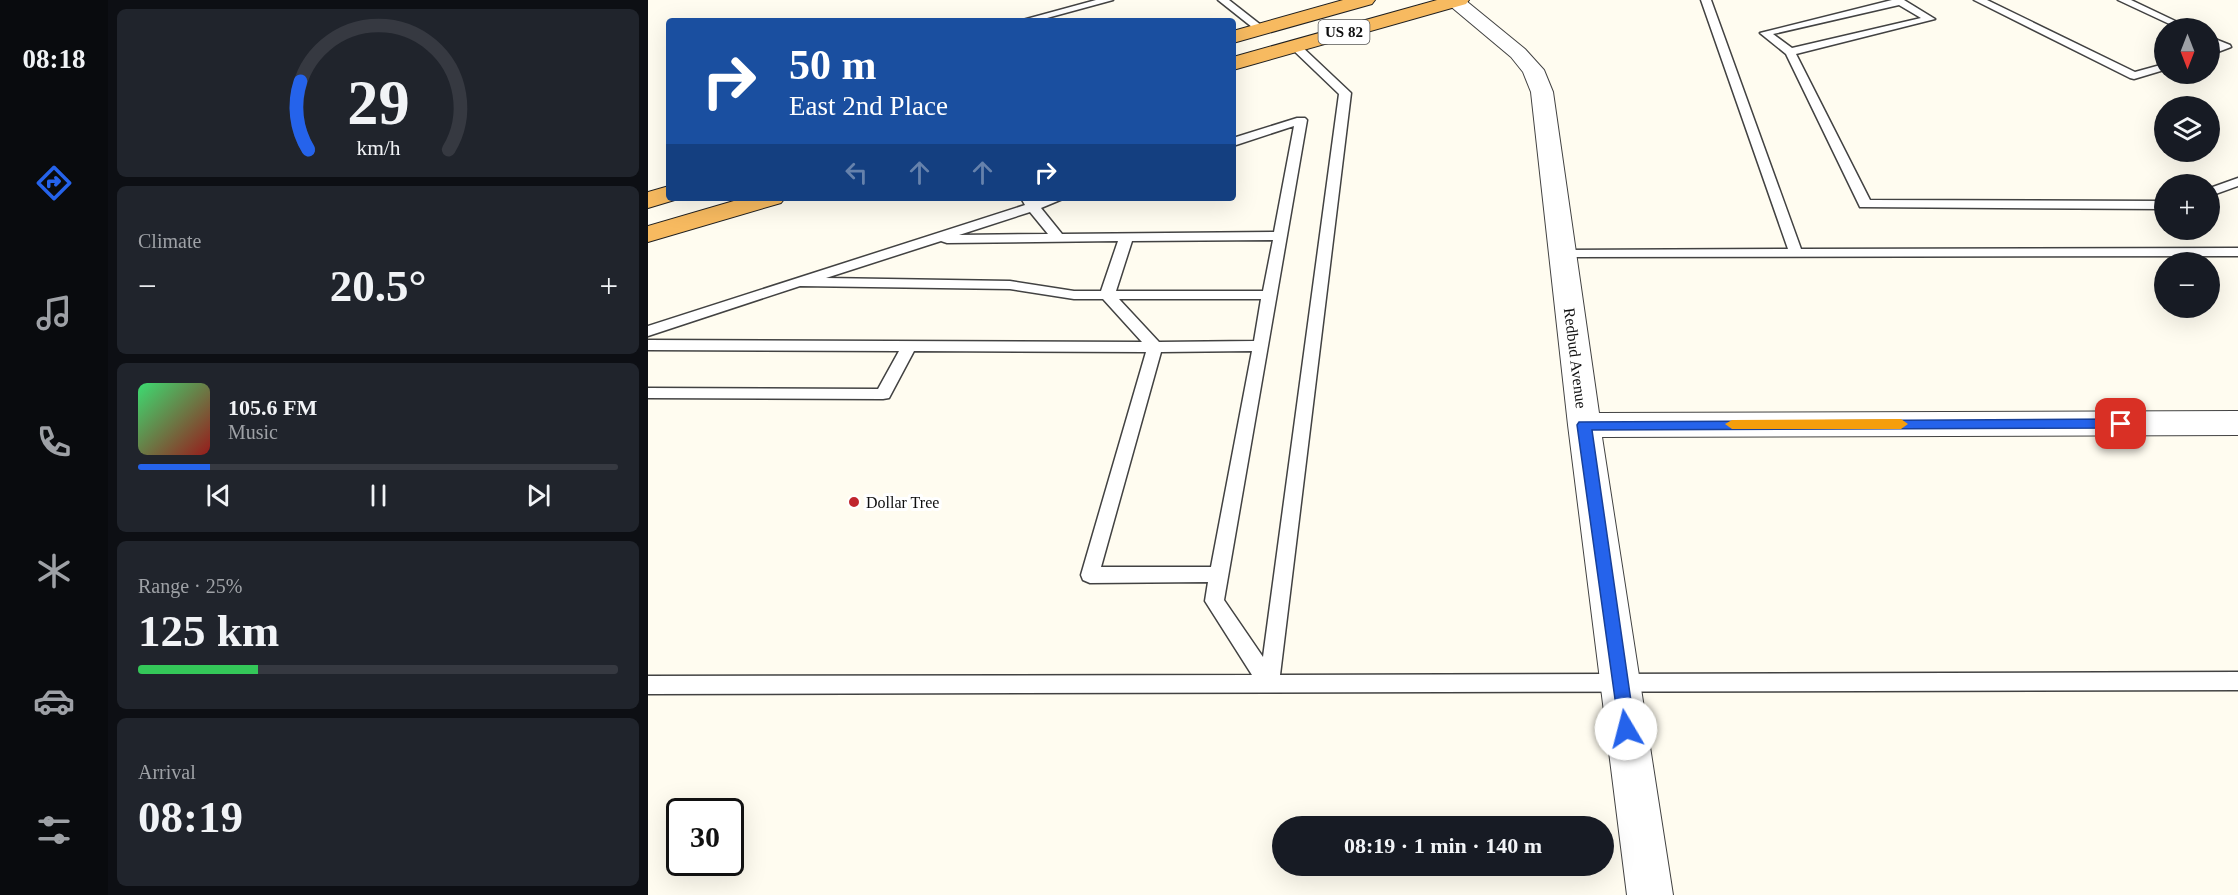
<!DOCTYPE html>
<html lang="en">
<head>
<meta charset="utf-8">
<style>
	:root { --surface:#171b24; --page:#20242c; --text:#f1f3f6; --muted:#9ea1a6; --line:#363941; --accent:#2563eb }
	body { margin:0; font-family:Georgia,serif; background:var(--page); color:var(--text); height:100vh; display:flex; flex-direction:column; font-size:22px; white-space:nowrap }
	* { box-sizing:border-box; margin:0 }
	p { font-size:20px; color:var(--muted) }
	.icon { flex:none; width:33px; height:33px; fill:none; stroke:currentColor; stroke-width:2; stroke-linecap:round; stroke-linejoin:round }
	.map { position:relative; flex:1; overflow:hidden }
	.details { display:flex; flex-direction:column; gap:9px; padding:9px; background:#0d0f14; width:540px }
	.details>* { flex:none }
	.hud { position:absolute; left:18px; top:18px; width:570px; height:183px; border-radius:6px; box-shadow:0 6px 24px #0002; background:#1a4fa0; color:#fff; overflow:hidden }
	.needle { width:39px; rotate:180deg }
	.fabs { position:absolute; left:1506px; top:18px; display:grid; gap:12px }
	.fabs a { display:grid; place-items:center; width:66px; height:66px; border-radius:50%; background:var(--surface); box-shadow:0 6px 24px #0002; font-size:30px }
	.speed { position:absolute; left:18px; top:798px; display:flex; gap:12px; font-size:30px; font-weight:700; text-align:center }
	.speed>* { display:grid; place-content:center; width:78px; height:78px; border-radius:50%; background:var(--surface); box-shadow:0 6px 24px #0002; line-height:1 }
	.speed .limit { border:3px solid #111; border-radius:9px; background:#fff; color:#111 }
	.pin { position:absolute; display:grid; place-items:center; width:51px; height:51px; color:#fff; margin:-26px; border-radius:12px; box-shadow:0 3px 9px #0006 }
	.me { position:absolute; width:66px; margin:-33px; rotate:352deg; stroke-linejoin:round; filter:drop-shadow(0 0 4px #0008) }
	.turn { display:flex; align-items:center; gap:21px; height:126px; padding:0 24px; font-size:27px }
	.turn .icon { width:78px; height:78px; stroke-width:2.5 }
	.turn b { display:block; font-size:42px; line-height:51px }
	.lanes { display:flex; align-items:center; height:57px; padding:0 24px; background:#0003; justify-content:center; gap:30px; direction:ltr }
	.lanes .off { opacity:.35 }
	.big { font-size:45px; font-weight:700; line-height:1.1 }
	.details .card { flex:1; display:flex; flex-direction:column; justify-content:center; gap:9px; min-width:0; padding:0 21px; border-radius:9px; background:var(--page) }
	.details .dial { align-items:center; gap:0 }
	.dial svg { height:156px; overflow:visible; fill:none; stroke:var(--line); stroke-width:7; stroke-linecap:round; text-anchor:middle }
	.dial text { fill:var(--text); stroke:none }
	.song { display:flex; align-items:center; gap:18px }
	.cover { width:72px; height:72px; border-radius:9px; background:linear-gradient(135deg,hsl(140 70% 55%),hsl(0 70% 35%)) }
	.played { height:6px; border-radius:3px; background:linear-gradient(90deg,var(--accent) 15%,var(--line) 15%) }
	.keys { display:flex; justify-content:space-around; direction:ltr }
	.heat { display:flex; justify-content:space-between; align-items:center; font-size:33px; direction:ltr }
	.charge { height:9px; border-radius:4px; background:linear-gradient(90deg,#34c759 25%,var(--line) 0) }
	.trip { position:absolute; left:624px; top:816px; width:342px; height:60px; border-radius:30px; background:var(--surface); box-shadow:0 6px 24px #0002; font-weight:700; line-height:60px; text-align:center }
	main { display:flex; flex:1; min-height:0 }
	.tabs { display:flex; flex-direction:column; width:108px; justify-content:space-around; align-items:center; background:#090b0e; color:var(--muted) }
	.tabs .icon { width:42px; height:42px }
	.tabs .selected { color:var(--accent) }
	.tabs b { font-size:27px; color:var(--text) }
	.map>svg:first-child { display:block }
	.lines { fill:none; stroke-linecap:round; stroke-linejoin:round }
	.service-casing { stroke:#424242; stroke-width:3 }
	.minor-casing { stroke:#424242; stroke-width:2 }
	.trunk-casing { stroke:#202020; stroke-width:2 }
	.service { fill:#fff; fill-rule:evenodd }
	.minor { fill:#fff; fill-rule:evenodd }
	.trunk { fill:#f7ba60; fill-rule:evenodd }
	.route { fill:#2563eb; stroke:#184099; stroke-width:1.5 }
	.slow { fill:#f59e0b }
	.poi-dot { fill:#c0252d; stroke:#fff; stroke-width:2 }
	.labels { text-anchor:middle; stroke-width:6; stroke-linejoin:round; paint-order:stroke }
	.shield { fill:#fff; stroke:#575757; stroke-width:1.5 }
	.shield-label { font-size:15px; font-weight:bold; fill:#0f0f0f }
	.street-label { font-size:16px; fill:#0f0f0f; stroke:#fff }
	.poi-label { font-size:16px; fill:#0f0f0f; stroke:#fff; text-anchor:start }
</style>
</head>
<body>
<main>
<nav class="tabs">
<b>08:18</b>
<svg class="icon selected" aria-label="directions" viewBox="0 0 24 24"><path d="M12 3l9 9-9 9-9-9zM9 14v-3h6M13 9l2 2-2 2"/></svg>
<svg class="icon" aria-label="music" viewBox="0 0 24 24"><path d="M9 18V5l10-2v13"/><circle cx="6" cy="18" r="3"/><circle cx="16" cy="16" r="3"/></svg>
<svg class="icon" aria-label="phone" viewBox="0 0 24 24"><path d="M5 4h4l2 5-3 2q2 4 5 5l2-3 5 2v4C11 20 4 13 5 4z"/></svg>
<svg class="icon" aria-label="climate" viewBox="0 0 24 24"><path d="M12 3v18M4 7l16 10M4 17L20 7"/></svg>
<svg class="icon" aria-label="car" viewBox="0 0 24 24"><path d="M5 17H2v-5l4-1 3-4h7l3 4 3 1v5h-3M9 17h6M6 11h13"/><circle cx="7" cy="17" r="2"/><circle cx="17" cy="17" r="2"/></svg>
<svg class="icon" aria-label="filters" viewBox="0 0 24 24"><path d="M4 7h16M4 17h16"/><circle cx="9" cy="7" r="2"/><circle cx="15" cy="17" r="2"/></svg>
</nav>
<section class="details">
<div class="card dial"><svg viewBox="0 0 100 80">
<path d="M14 69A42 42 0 1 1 86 69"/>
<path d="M14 69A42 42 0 0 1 10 34" stroke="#2563eb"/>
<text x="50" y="56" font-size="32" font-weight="700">29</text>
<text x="50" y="72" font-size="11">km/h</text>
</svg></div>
<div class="card"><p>Climate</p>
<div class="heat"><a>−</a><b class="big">20.5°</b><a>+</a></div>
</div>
<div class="card">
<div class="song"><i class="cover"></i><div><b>105.6 FM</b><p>Music</p></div></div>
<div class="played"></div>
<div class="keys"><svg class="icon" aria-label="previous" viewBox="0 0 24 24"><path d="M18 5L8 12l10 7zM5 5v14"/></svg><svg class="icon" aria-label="pause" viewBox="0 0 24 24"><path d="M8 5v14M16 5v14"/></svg><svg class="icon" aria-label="next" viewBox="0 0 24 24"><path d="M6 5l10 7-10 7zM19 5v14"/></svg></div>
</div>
<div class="card"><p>Range · 25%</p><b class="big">125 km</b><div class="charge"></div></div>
<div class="card"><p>Arrival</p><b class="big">08:19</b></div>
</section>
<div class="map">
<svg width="1590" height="895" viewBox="0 0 1590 895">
	<rect width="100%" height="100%" fill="#fffcf0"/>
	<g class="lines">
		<defs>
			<path id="service" d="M 448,0 L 465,0 L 388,21 L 371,21 Z
				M 570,0 L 581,0 L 618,29 L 609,31 Z
				M 1053,0 L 1063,0 L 1153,249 L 1590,248 L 1590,256 L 909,257 L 907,254 L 914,250 L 1140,249 Z
				M 1244,0 L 1256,0 L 1287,19 L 1148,54 L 1222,200 L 1516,201 L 1516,209 L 1212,207 L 1138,54 L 1112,33 ZM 1251,5 L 1273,18 L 1144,48 L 1125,34 Z
				M 1326,0 L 1339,0 L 1487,72 L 1516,64 L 1516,70 L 1486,79 L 1482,78 Z
				M 1470,0 L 1483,0 L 1542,28 L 1530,28 Z
				M 1562,37 L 1582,45 L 1583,47 L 1562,55 L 1562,49 L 1568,47 L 1562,44 Z
				M 647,43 L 651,44 L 703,93 L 632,675 L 1590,672 L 1590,690 L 0,694 L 0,676 L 604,675 L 557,601 L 560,582 L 442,583 L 435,580 L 433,575 L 498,352 L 266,351 L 241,398 L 235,399 L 0,398 L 0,388 L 230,389 L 251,351 L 0,350 L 0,340 L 494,342 L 455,299 L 426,299 L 362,289 L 152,286 L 0,336 L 0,326 L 377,205 L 373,198 L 385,198 L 388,201 L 398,198 L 417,198 L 393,208 L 414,234 L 626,232 L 646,126 L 585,146 L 585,138 L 649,118 L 657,118 L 659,120 L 576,600 L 615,657 L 691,94 L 643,48 L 643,44 ZM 382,212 L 400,234 L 311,235 ZM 625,240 L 615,291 L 468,291 L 484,241 ZM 293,241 L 299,243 L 470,241 L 453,291 L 426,291 L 362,281 L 178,278 ZM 471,299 L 613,299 L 606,341 L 511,342 ZM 604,351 L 563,567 L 453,567 L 513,352 Z
				M 1590,178 L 1590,186 L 1562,196 L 1562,188 Z"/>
			<path id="minor" d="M 795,0 L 817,0 L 877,49 L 896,70 L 905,92 L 951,413 L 1590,411 L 1590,435 L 954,437 L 1025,895 L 979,895 L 920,425 L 883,92 L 875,72 L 863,57 Z"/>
			<path id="trunk" d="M 695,0 L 727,0 L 724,4 L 585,43 L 585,31 Z
				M 789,0 L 821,0 L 818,4 L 585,70 L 585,57 Z
				M 21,186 L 21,198 L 30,199 L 0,208 L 0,192 Z
				M 96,198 L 137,198 L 133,203 L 0,242 L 0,226 Z"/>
		</defs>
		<use href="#service" class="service-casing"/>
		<use href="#minor" class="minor-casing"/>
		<use href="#trunk" class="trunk-casing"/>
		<use href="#service" class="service"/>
		<use href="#minor" class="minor"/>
		<use href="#trunk" class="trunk"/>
	</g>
	<path class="route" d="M 1473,419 L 1480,424 L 1473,428 L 944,430 L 987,729 L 985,735 L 978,737 L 972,735 L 929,425 L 931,422 Z"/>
	<path class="slow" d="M 1253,419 L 1260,424 L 1253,429 L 1084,429 L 1077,424 L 1084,420 Z"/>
	<circle class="poi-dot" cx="206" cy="502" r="6"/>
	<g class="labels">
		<rect class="shield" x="670.5" y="20" width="51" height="24" rx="4.5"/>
		<g class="shield-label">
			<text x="696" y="37">US 82</text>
		</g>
		<g class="street-label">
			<text transform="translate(928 358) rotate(83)" y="6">Redbud Avenue</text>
		</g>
		<g class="poi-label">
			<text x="218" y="508">Dollar Tree</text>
		</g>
	</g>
</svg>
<div class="fabs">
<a><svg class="needle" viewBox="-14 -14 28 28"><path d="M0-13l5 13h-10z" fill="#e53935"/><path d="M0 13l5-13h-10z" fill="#9ea1a6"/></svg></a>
<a><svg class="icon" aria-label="layers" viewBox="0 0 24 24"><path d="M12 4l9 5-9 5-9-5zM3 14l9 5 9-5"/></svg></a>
<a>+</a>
<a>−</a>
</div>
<div class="speed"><div class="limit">30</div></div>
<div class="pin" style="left:1473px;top:424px;background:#d93025"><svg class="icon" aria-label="arrive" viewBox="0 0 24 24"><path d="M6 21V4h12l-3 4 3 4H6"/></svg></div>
<svg class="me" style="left:978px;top:729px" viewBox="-20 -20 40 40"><circle r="19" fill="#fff"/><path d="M0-13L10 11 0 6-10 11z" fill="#2563eb"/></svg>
<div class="trip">08:19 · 1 min · 140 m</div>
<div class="hud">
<div class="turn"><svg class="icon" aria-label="right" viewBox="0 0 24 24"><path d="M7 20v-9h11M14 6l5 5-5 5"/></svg><div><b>50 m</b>East 2nd Place</div></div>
<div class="lanes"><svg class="icon off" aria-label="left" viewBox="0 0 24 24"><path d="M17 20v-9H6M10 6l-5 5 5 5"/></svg><svg class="icon off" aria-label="ahead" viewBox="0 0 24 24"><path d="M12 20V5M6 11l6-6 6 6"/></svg><svg class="icon off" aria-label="ahead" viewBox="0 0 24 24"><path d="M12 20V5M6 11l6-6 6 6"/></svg><svg class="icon" aria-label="right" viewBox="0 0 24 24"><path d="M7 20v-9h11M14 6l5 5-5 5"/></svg></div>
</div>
</div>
</main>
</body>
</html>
